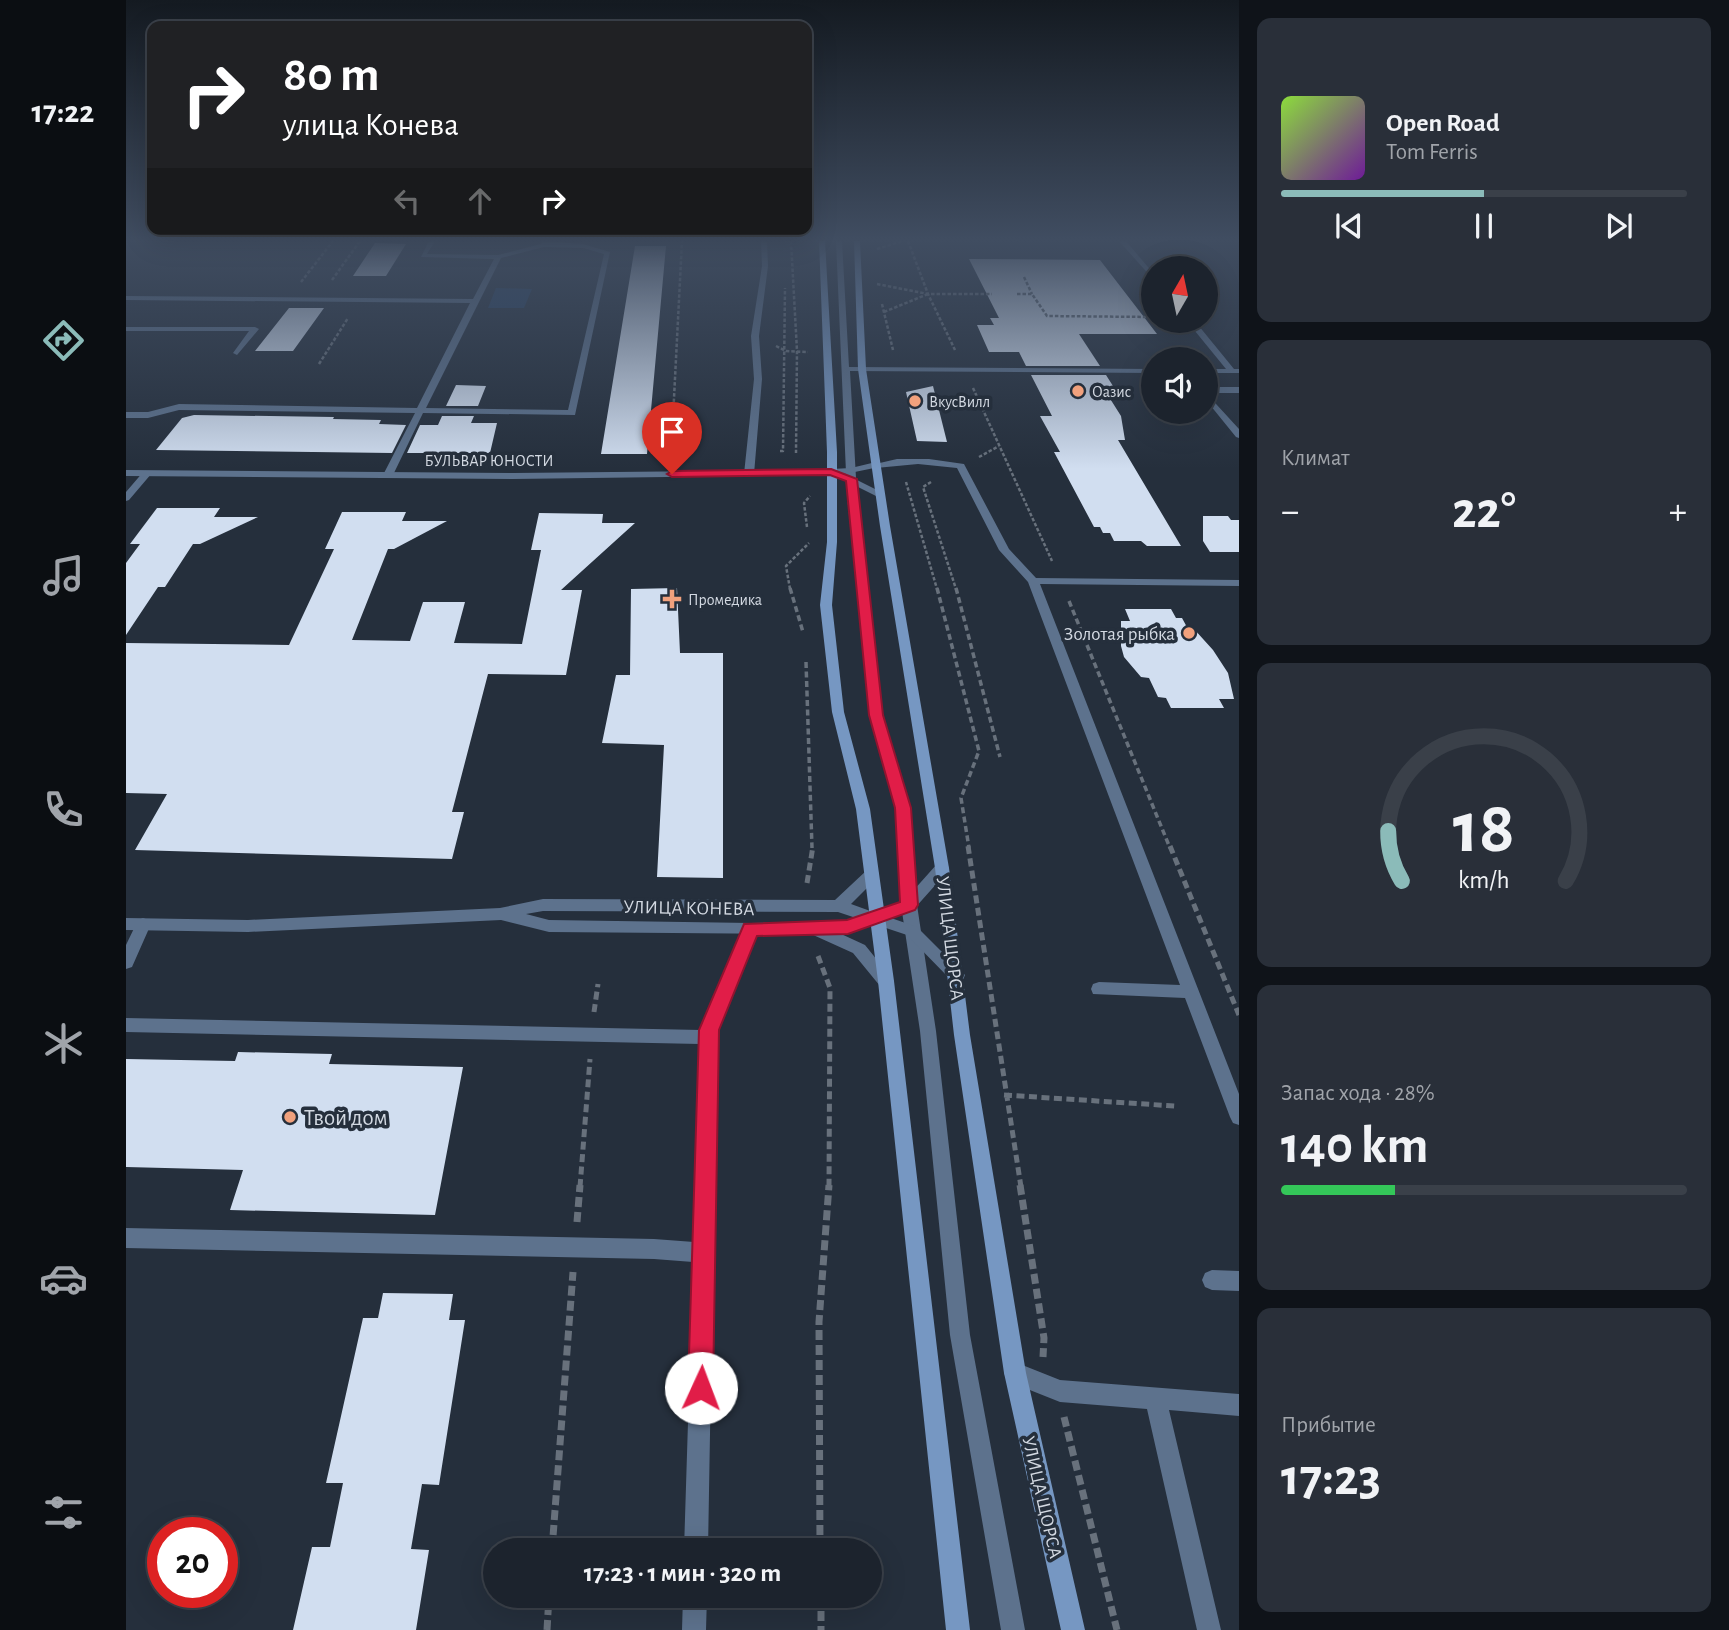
<!DOCTYPE html>
<html lang="ru">
<head>
<meta charset="utf-8">
<style>
	:root { --surface:#1c232d; --page:#292f39; --text:#f1f3f6; --muted:#a0a4aa; --line:#3a4049; --accent:#8bbbb9 }
	body { margin:0; font-family:"Alegreya Sans",sans-serif; background:var(--page); color:var(--text); height:100vh; display:flex; flex-direction:column; font-size:26px; white-space:nowrap }
	* { box-sizing:border-box; margin:0 }
	p { font-size:23px; color:var(--muted) }
	.icon { flex:none; width:38px; height:38px; fill:none; stroke:currentColor; stroke-width:2; stroke-linecap:round; stroke-linejoin:round }
	.map { position:relative; flex:1; overflow:hidden }
	.sheet { display:flex; flex-direction:column; gap:18px; padding:18px; background:#0f1319; width:490px }
	.sheet>* { flex:none }
	.guide { position:absolute; left:21px; top:21px; width:665px; height:214px; border-radius:14px; box-shadow:0 7px 28px #0002,0 0 0 2px var(--line); background:#202124; color:#fff; overflow:hidden }
	.needle { width:46px; rotate:9deg }
	.buttons { position:absolute; left:1015px; top:256px; display:grid; gap:14px }
	.buttons a { display:grid; place-items:center; width:77px; height:77px; border-radius:50%; background:var(--surface); box-shadow:0 7px 28px #0002,0 0 0 2px var(--line); font-size:35px }
	.speed { position:absolute; left:21px; top:1517px; display:flex; gap:14px; font-size:35px; font-weight:700; text-align:center }
	.speed>* { display:grid; place-content:center; width:91px; height:91px; border-radius:50%; background:var(--surface); box-shadow:0 7px 28px #0002,0 0 0 2px var(--line); line-height:1 }
	.speed .limit { border:10px solid #d22; background:#fff; color:#111 }
	.pin { position:absolute; display:grid; place-items:center; width:60px; height:60px; color:#fff; margin:-72px -30px; border-radius:50% 50% 50% 0; rotate:-45deg; box-shadow:0 0 7px #0007 }
	.pin .icon { rotate:45deg }
	.me { position:absolute; width:77px; margin:-38px; rotate:2deg; stroke-linejoin:round; filter:drop-shadow(0 0 5px #0008) }
	.turn { display:flex; align-items:center; gap:24px; height:147px; padding:0 21px; font-size:32px }
	.turn .icon { width:91px; height:91px; stroke-width:2.5 }
	.turn b { display:block; font-size:49px; line-height:60px }
	.lanes { display:flex; align-items:center; height:66px; padding:0 21px; background:#0003; justify-content:center; gap:35px; direction:ltr }
	.lanes .off { opacity:.35 }
	.big { font-size:52px; font-weight:600; line-height:1.1 }
	.sheet .tile { flex:1; display:flex; flex-direction:column; justify-content:center; gap:10px; min-width:0; padding:0 24px; border-radius:14px; background:var(--page) }
	.sheet .dial { align-items:center; gap:0 }
	.dial svg { height:182px; overflow:visible; fill:none; stroke:var(--line); stroke-width:7; stroke-linecap:round; text-anchor:middle }
	.dial text { fill:var(--text); stroke:none }
	.song { display:flex; align-items:center; gap:21px }
	.cover { width:84px; height:84px; border-radius:10px; background:linear-gradient(135deg,hsl(90 70% 55%),hsl(280 70% 35%)) }
	.played { height:7px; border-radius:4px; background:linear-gradient(90deg,var(--accent) 50%,var(--line) 50%) }
	.keys { display:flex; justify-content:space-around; direction:ltr }
	.heat { display:flex; justify-content:space-between; align-items:center; font-size:38px; direction:ltr }
	.charge { height:10px; border-radius:5px; background:linear-gradient(90deg,#34c759 28%,var(--line) 0) }
	.trip { position:absolute; left:357px; top:1538px; width:399px; height:70px; border-radius:35px; background:var(--surface); box-shadow:0 7px 28px #0002,0 0 0 2px var(--line); font-weight:600; line-height:70px; text-align:center }
	main { display:flex; flex:1; min-height:0 }
	.tabs { display:flex; flex-direction:column; width:126px; justify-content:space-around; align-items:center; background:#0b0e12; color:var(--muted) }
	.tabs .icon { width:49px; height:49px }
	.tabs .current { color:var(--accent) }
	.tabs b { font-size:32px; color:var(--text) }
	.map>svg:first-child { display:block }
	.green { fill:#254062 }
	.building { fill:#d1def0 }
	.lines { fill:none; stroke-linecap:round; stroke-linejoin:round }
	.path-far3 { stroke:#68717c; stroke-width:2.5; stroke-dasharray:3.5 2; stroke-linecap:butt }
	.path-far2 { stroke:#68717c; stroke-width:3.5; stroke-dasharray:6 3.5; stroke-linecap:butt }
	.path-far1 { stroke:#68717c; stroke-width:5; stroke-dasharray:8 4.5; stroke-linecap:butt }
	.path { stroke:#68717c; stroke-width:7; stroke-dasharray:10 5; stroke-linecap:butt }
	.service { fill:#5d728d; fill-rule:evenodd }
	.minor { fill:#5d728d; fill-rule:evenodd }
	.tertiary { fill:#5d728d; fill-rule:evenodd }
	.secondary { fill:#7697c2; fill-rule:evenodd }
	.route { fill:#e11d48; stroke:#92132f; stroke-width:2 }
	.poi-dot { fill:#f1a17d; stroke:#252f3c; stroke-width:2.5 }
	.labels { text-anchor:middle; stroke-width:7; stroke-linejoin:round; paint-order:stroke }
	.far-poi-label { font-size:16px; fill:#d3d9e2; stroke:#252f3c; text-anchor:start }
	.far-street-label { font-size:16px; fill:#d3d9e2; stroke:#252f3c }
	.poi-label { font-size:19px; fill:#d3d9e2; stroke:#252f3c; text-anchor:end }
	.street-label { font-size:19px; fill:#d3d9e2; stroke:#252f3c }
	.near-poi-label { font-size:23px; fill:#d3d9e2; stroke:#252f3c; text-anchor:start }
</style>
</head>
<body>
<main>
<nav class="tabs">
<b>17:22</b>
<svg class="icon current" aria-label="directions" viewBox="0 0 24 24"><path d="M12 3l9 9-9 9-9-9zM9 14v-3h6M13 9l2 2-2 2"/></svg>
<svg class="icon" aria-label="music" viewBox="0 0 24 24"><path d="M9 18V5l10-2v13"/><circle cx="6" cy="18" r="3"/><circle cx="16" cy="16" r="3"/></svg>
<svg class="icon" aria-label="phone" viewBox="0 0 24 24"><path d="M5 4h4l2 5-3 2q2 4 5 5l2-3 5 2v4C11 20 4 13 5 4z"/></svg>
<svg class="icon" aria-label="climate" viewBox="0 0 24 24"><path d="M12 3v18M4 7l16 10M4 17L20 7"/></svg>
<svg class="icon" aria-label="car" viewBox="0 0 24 24"><path d="M5 17H2v-5l4-1 3-4h7l3 4 3 1v5h-3M9 17h6M6 11h13"/><circle cx="7" cy="17" r="2"/><circle cx="17" cy="17" r="2"/></svg>
<svg class="icon" aria-label="filters" viewBox="0 0 24 24"><path d="M4 7h16M4 17h16"/><circle cx="9" cy="7" r="2"/><circle cx="15" cy="17" r="2"/></svg>
</nav>
<div class="map">
<svg width="1113" height="1630" viewBox="0 0 1113 1630">
	<rect width="100%" height="100%" fill="#252f3c"/>
	<path class="green" d="M 370,288 L 406,289 L 398,308 L 362,308 Z"/>
	<path class="building" d="M 249,243 L 280,244 L 260,276 L 227,276 Z
		M 509,246 L 540,246 L 521,454 L 475,454 Z
		M 843,259 L 974,260 L 1031,334 L 953,334 L 974,366 L 900,366 L 893,352 L 863,352 L 851,325 L 868,325 L 864,318 L 873,318 Z
		M 163,308 L 198,308 L 167,351 L 129,351 Z
		M 905,375 L 980,375 L 994,397 L 983,397 L 995,416 L 999,440 L 992,440 L 1055,546 L 1021,546 L 1015,541 L 988,541 L 984,533 L 977,533 L 974,527 L 968,527 L 928,452 L 934,452 L 914,416 L 926,416 Z
		M 330,385 L 360,386 L 352,406 L 320,406 Z
		M 807,386 L 821,442 L 791,441 L 780,392 Z
		M 68,415 L 208,417 L 207,419 L 255,420 L 253,424 L 280,425 L 266,453 L 30,450 L 56,418 Z
		M 316,416 L 348,416 L 345,423 L 371,423 L 364,453 L 281,453 L 294,425 L 312,425 Z
		M 31,508 L 94,508 L 88,517 L 132,517 L 74,544 L 67,544 L 39,587 L 32,587 L 0,635 L 0,563 L 14,544 L 4,544 Z
		M 216,512 L 280,512 L 276,521 L 321,521 L 268,549 L 262,549 L 226,640 L 284,641 L 297,602 L 339,602 L 328,643 L 396,644 L 415,550 L 405,550 L 413,513 L 477,514 L 476,523 L 509,523 L 435,590 L 456,590 L 440,675 L 362,674 L 326,812 L 338,812 L 326,859 L 9,850 L 41,794 L 0,793 L 0,643 L 163,645 L 208,549 L 199,549 Z
		M 1077,516 L 1102,516 L 1105,520 L 1113,520 L 1113,552 L 1084,552 L 1077,541 Z
		M 551,588 L 554,653 L 597,653 L 597,878 L 531,877 L 538,745 L 476,743 L 490,675 L 504,675 L 505,589 Z
		M 999,609 L 1045,609 L 1050,618 L 1056,618 L 1062,629 L 1068,629 L 1087,650 L 1102,673 L 1108,699 L 1093,699 L 1098,708 L 1045,708 L 1040,698 L 1032,697 L 1023,678 L 1015,677 L 998,657 L 995,646 L 995,621 L 1004,621 Z
		M 112,1052 L 206,1054 L 203,1064 L 337,1067 L 309,1215 L 104,1210 L 117,1170 L 0,1167 L 0,1059 L 109,1061 Z
		M 257,1293 L 327,1294 L 323,1320 L 339,1320 L 313,1485 L 296,1484 L 285,1549 L 303,1550 L 290,1630 L 167,1630 L 186,1547 L 204,1547 L 217,1483 L 200,1483 L 237,1318 L 252,1318 Z"/>
	<g class="lines">
		<path class="path-far3" d="M 665,241 L 671,351 L 670,453
			M 782,241 L 802,294 L 829,350
			M 751,249 L 777,241
			M 898,277 L 906,294
			M 206,280 L 234,241
			M 175,282 L 207,241
			M 751,284 L 802,294 L 866,294
			M 891,294 L 906,294 L 921,316 L 1027,317
			M 756,304 L 767,350
			M 758,312 L 802,294
			M 650,346 L 660,351 L 682,352
			M 193,364 L 222,318
			M 847,388 L 926,561
			M 654,451 L 657,451 L 659,288
			M 545,457 L 556,241
			M 853,457 L 873,446
			M 780,482 L 811,589
			M 805,482 L 797,487 L 830,589
			M 681,527 L 678,503 L 684,496
			M 664,589 L 660,566 L 683,543"/>
		<path class="path-far2" d="M 664,588 L 677,632
			M 811,588 L 853,751 L 835,798 L 843,848
			M 830,588 L 874,757
			M 943,601 L 1044,848
			M 680,662 L 686,848"/>
		<path class="path-far1" d="M 842,846 L 895,1187
			M 1044,846 L 1113,1015
			M 681,883 L 687,846
			M 692,956 L 704,988 L 703,1187
			M 468,1012 L 472,984
			M 878,1095 L 1049,1106
			M 454,1187 L 464,1059"/>
		<path class="path" d="M 894,1185 L 918,1338 L 917,1357
			M 451,1222 L 454,1185
			M 938,1417 L 991,1630
			M 426,1550 L 447,1272
			M 694,1550 L 693,1322 L 703,1185
			M 695,1596 L 695,1630
			M 421,1630 L 423,1596"/>
		<path class="service" d="M 303,241 L 309,241 L 301,254 L 372,255 L 415,244 L 416,241 L 457,244 L 484,252 L 449,415 L 297,413 L 267,475 L 262,478 L 257,475 L 289,413 L 53,410 L 22,418 L 0,418 L 0,412 L 22,412 L 53,404 L 291,408 L 344,303 L 0,300 L 0,296 L 347,299 L 368,259 L 295,257 ZM 418,247 L 457,248 L 478,254 L 442,410 L 300,408 L 375,258 Z
			M 635,241 L 641,241 L 642,266 L 633,336 L 636,379 L 628,474 L 623,477 L 618,474 L 628,379 L 625,336 L 636,266 Z
			M 0,327 L 129,327 L 133,329 L 111,355 L 107,353 L 123,331 L 0,331 Z
			M 1080,387 L 1113,387 L 1113,393 L 1080,393 L 1113,429 L 1113,438 L 1110,437 L 1080,400 Z
			M 771,459 L 803,459 L 838,464 L 883,549 L 910,578 L 1113,580 L 1113,586 L 914,584 L 1113,1094 L 1113,1125 L 1107,1123 L 1104,1117 L 1059,998 L 967,994 L 965,989 L 967,984 L 973,982 L 1054,985 L 902,582 L 873,550 L 831,468 L 792,464 L 750,468 L 745,465 Z
			M 18,471 L 26,473 L 3,500 L 0,501 L 0,492 Z
			M 17,918 L 22,920 L 25,924 L 6,967 L 0,969 L 0,945 L 12,920 Z
			M 625,923 L 630,925 L 633,929 L 591,1030 L 582,1550 L 558,1550 L 567,1262 L 528,1259 L 0,1248 L 0,1228 L 528,1239 L 568,1242 L 574,1044 L 0,1032 L 0,1018 L 575,1030 L 617,929 L 620,925 Z
			M 1086,1270 L 1113,1271 L 1113,1291 L 1086,1290 L 1079,1287 L 1076,1280 L 1079,1273 Z
			M 889,1362 L 934,1380 L 1113,1394 L 1113,1416 L 1043,1410 L 1095,1630 L 1071,1630 L 1021,1409 L 934,1402 L 881,1381 L 878,1373 L 881,1365 Z
			M 557,1596 L 581,1596 L 580,1630 L 556,1630 Z"/>
		<path class="minor" d="M 710,241 L 716,241 L 723,367 L 1027,369 L 1027,373 L 724,371 L 731,496 L 756,715 L 784,808 L 791,905 L 810,1031 L 844,1335 L 899,1630 L 875,1630 L 824,1335 L 794,1031 L 775,905 L 770,808 L 744,715 L 721,496 Z
			M 993,241 L 1000,241 L 1027,273 L 1027,279 Z
			M 1060,320 L 1068,320 L 1108,369 L 1113,369 L 1113,373 L 1080,373 L 1080,369 L 1100,369 Z"/>
		<path class="tertiary" d="M 750,462 L 755,465 L 753,467 L 719,474 L 757,493 L 757,497 L 754,498 L 708,475 L 387,479 L 0,476 L 0,470 L 387,473 L 686,470 L 725,468 Z
			M 816,863 L 821,864 L 823,868 L 821,872 L 788,909 L 765,918 L 791,927 L 839,975 L 837,980 L 831,981 L 825,980 L 781,935 L 748,924 L 722,933 L 713,933 L 739,945 L 768,981 L 766,986 L 760,988 L 754,986 L 727,953 L 685,934 L 423,932 L 375,920 L 122,932 L 0,930 L 0,918 L 122,920 L 374,908 L 417,899 L 709,900 L 741,870 L 751,870 L 753,874 L 751,878 L 725,904 L 747,912 L 778,901 L 811,864 ZM 417,911 L 712,912 L 730,918 L 721,921 L 625,923 L 423,920 L 400,914 Z"/>
		<path class="secondary" d="M 693,241 L 699,241 L 711,452 L 711,542 L 706,605 L 718,712 L 744,809 L 768,981 L 844,1630 L 820,1630 L 752,981 L 730,809 L 706,712 L 694,605 L 701,542 L 701,452 Z
			M 728,241 L 734,241 L 740,369 L 764,526 L 823,868 L 844,1035 L 900,1373 L 959,1630 L 935,1630 L 878,1373 L 828,1035 L 809,868 L 754,526 L 732,369 Z"/>
	</g>
	<linearGradient id="sky" x2="0" y2="1"><stop stop-color="#141a21"/><stop offset="0.51" stop-color="#404d61"/><stop offset="1" stop-color="#404d61" stop-opacity="0"/></linearGradient>
	<rect width="1113" height="469" fill="url(#sky)"/>
	<path class="route" d="M 705,469 L 731,479 L 757,715 L 785,808 L 792,905 L 789,910 L 722,934 L 631,936 L 593,1030 L 587,1388 L 583,1397 L 575,1400 L 566,1397 L 562,1388 L 573,1030 L 618,924 L 721,920 L 774,902 L 769,808 L 743,715 L 720,481 L 704,475 L 546,477 L 541,474 L 546,471 Z"/>
	<g class="poi-dot">
		<circle cx="952" cy="391" r="7"/>
		<circle cx="789" cy="401" r="7"/>
		<path d="M542.5 588.5h7v7h7v7h-7v7h-7v-7h-7v-7h7z"/>
		<circle cx="1063" cy="633" r="7"/>
		<circle cx="164" cy="1117" r="7"/>
	</g>
	<g class="labels">
		<g class="far-poi-label">
			<text x="966" y="397">Оазис</text>
			<text x="803" y="407">ВкусВилл</text>
			<text x="562" y="605">Промедика</text>
		</g>
		<g class="far-street-label">
			<text x="363" y="466">БУЛЬВАР ЮНОСТИ</text>
		</g>
		<g class="poi-label">
			<text x="1049" y="640">Золотая рыбка</text>
		</g>
		<g class="street-label">
			<text transform="translate(563 907) rotate(1)" y="7">УЛИЦА КОНЕВА</text>
			<text transform="translate(825 938) rotate(83)" y="7">УЛИЦА ЩОРСА</text>
			<text transform="translate(917 1497) rotate(77)" y="7">УЛИЦА ЩОРСА</text>
		</g>
		<g class="near-poi-label">
			<text x="178" y="1125">Твой дом</text>
		</g>
	</g>
</svg>
<div class="buttons">
<a><svg class="needle" viewBox="-14 -14 28 28"><path d="M0-13l5 13h-10z" fill="#e53935"/><path d="M0 13l5-13h-10z" fill="#a0a4aa"/></svg></a>
<a><svg class="icon" aria-label="sound" viewBox="0 0 24 24"><path d="M4 9h4l5-4v14l-5-4H4zM17 9q2 3 0 6"/></svg></a>
</div>
<div class="speed"><div class="limit">20</div></div>
<div class="pin" style="left:546px;top:474px;background:#d93025"><svg class="icon" aria-label="arrive" viewBox="0 0 24 24"><path d="M6 21V4h12l-3 4 3 4H6"/></svg></div>
<svg class="me" style="left:575px;top:1388px" viewBox="-20 -20 40 40"><circle r="19" fill="#fff"/><path d="M0-13L10 11 0 6-10 11z" fill="#e11d48"/></svg>
<div class="trip">17:23 · 1 мин · 320 m</div>
<div class="guide">
<div class="turn"><svg class="icon" aria-label="right" viewBox="0 0 24 24"><path d="M7 20v-9h11M14 6l5 5-5 5"/></svg><div><b>80 m</b>улица Конева</div></div>
<div class="lanes"><svg class="icon off" aria-label="left" viewBox="0 0 24 24"><path d="M17 20v-9H6M10 6l-5 5 5 5"/></svg><svg class="icon off" aria-label="ahead" viewBox="0 0 24 24"><path d="M12 20V5M6 11l6-6 6 6"/></svg><svg class="icon" aria-label="right" viewBox="0 0 24 24"><path d="M7 20v-9h11M14 6l5 5-5 5"/></svg></div>
</div>
</div>
<section class="sheet">
<div class="tile">
<div class="song"><i class="cover"></i><div><b>Open Road</b><p>Tom Ferris</p></div></div>
<div class="played"></div>
<div class="keys"><svg class="icon" aria-label="previous" viewBox="0 0 24 24"><path d="M18 5L8 12l10 7zM5 5v14"/></svg><svg class="icon" aria-label="pause" viewBox="0 0 24 24"><path d="M8 5v14M16 5v14"/></svg><svg class="icon" aria-label="next" viewBox="0 0 24 24"><path d="M6 5l10 7-10 7zM19 5v14"/></svg></div>
</div>
<div class="tile"><p>Климат</p>
<div class="heat"><a>−</a><b class="big">22°</b><a>+</a></div>
</div>
<div class="tile dial"><svg viewBox="0 0 100 80">
<path d="M14 69A42 42 0 1 1 86 69"/>
<path d="M14 69A42 42 0 0 1 8 47" stroke="#8bbbb9"/>
<text x="50" y="56" font-size="32" font-weight="700">18</text>
<text x="50" y="72" font-size="11">km/h</text>
</svg></div>
<div class="tile"><p>Запас хода · 28%</p><b class="big">140 km</b><div class="charge"></div></div>
<div class="tile"><p>Прибытие</p><b class="big">17:23</b></div>
</section>
</main>
</body>
</html>
